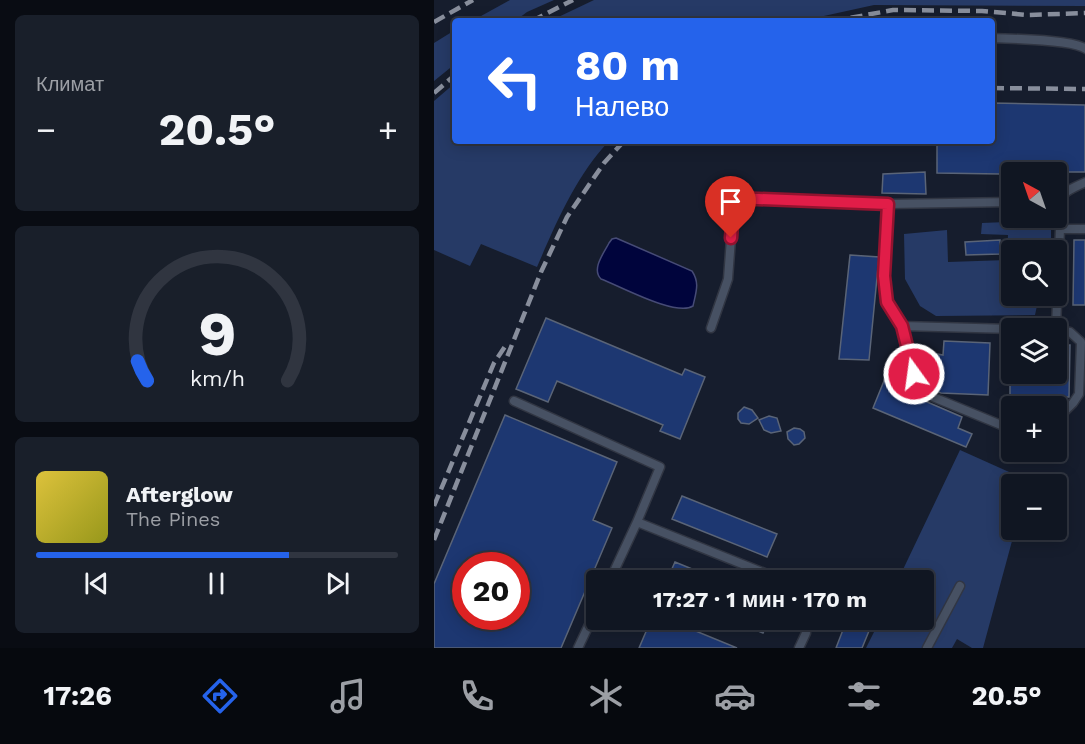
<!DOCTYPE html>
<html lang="ru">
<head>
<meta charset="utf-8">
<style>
	:root { --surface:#101622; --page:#191f2a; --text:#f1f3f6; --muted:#9c9fa5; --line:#303540; --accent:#2563eb }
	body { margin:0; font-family:"Work Sans",sans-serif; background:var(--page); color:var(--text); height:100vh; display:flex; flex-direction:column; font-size:22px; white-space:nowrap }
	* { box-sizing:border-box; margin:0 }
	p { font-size:20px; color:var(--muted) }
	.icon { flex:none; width:33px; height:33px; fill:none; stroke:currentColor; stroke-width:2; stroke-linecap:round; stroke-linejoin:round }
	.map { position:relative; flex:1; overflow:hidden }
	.panel { display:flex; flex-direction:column; gap:15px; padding:15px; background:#090c13; width:434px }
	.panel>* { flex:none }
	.top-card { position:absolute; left:18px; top:18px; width:543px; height:126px; border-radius:6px; box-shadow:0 3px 15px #0003,0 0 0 2px var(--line); background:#2563eb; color:#fff; overflow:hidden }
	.needle { width:39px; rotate:320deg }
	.buttons { position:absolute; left:567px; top:162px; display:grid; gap:12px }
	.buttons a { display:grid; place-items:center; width:66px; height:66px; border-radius:6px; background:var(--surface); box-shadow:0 3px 15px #0003,0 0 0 2px var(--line); font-size:30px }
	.speed { position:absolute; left:18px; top:552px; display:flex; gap:12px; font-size:30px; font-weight:700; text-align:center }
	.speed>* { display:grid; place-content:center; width:78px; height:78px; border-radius:50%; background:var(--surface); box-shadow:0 3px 15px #0003,0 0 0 2px var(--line); line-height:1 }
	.speed .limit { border:9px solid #d22; background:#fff; color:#111 }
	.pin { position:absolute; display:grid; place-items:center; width:51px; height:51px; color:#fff; margin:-62px -26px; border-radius:50% 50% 50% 0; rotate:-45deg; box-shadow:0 0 6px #0007 }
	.pin .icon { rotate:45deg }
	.me { position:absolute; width:66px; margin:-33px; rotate:346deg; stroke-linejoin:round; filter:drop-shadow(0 0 4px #0008) }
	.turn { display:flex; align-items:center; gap:21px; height:126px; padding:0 24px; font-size:27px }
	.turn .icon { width:78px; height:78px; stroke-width:2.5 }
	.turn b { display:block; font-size:42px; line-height:51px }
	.big { font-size:45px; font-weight:700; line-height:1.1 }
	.panel .tile { flex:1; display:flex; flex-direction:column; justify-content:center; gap:9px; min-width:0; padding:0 21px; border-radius:9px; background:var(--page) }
	.panel .dial { align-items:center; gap:0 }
	.dial svg { height:156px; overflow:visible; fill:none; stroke:var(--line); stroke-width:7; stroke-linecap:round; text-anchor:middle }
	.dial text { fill:var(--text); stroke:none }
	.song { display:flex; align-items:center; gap:18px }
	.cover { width:72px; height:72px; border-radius:9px; background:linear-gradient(135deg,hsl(50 70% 55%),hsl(60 70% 35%)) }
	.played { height:6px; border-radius:3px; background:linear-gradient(90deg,var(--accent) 70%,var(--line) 70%) }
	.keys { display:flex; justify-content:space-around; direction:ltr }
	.heat { display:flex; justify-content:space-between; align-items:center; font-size:33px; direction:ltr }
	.trip { position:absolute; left:152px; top:570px; width:348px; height:60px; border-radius:6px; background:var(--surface); box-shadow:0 3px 15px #0003,0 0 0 2px var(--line); font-weight:700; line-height:60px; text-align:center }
	.menu { display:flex; height:96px; justify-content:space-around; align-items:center; background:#06090e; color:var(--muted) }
	.menu .icon { width:42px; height:42px }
	.menu .selected { color:var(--accent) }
	.menu b { font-size:27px; color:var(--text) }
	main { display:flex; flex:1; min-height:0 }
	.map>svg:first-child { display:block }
	.green { fill:#263a66 }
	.water { fill:#00043c; stroke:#464b76; stroke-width:1.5 }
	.building { fill:#1d3771; stroke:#5a6477; stroke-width:1.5; fill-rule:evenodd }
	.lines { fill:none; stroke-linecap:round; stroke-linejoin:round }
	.lane-casing { stroke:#313643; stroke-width:11 }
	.lane { stroke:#475163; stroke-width:8 }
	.rail { stroke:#888e9c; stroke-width:4.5; stroke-dasharray:12 6; stroke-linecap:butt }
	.route-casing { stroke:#92132f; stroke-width:15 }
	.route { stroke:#e11d48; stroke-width:10 }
</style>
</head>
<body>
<main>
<section class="panel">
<div class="tile"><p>Климат</p>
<div class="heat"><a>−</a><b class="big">20.5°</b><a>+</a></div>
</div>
<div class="tile dial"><svg viewBox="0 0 100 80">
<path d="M14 69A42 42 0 1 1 86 69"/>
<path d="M14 69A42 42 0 0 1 9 59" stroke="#2563eb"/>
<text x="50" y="56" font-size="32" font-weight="700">9</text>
<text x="50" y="72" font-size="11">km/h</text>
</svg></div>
<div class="tile">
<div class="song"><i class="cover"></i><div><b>Afterglow</b><p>The Pines</p></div></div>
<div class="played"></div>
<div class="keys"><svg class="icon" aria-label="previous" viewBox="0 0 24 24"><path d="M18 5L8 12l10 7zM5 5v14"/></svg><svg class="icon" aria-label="pause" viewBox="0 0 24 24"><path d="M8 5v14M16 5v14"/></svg><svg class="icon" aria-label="next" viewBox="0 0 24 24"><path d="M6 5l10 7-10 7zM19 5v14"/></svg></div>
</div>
</section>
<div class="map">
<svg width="652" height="648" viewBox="0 0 652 648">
	<rect width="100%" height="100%" fill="#161d2d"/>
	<path class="green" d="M 76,0 L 120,0 L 93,12 L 81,21 L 38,21 Z
		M 160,0 L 651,0 L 652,6 L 440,5 L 367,21 L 116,21 Z
		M 21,30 L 21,64 L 0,81 L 0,43 Z
		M 21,83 L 21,141 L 175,141 C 142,176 122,223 103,267 L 47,244 L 36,266 L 0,250 L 0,101 Z
		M 617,220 L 617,250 L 578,250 L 578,296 L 608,296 L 604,301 L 601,315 L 502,316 L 486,306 L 471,279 L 470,234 L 513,230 L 514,262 L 573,260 L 574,235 L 547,234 L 548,223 Z
		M 526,450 L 595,481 L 594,484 L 578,484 L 578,530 L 581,530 L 549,648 L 538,648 L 523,639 L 518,648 L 432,648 L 446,620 L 489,620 L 489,580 L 464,580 Z"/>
	<path class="water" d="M 182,238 L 258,271 C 266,283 262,292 259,306 C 242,317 186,286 167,279 C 157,269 170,253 175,243 L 178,239 Z"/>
	<path class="building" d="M 558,103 L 651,105 L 651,172 L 578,172 L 578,183 L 566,183 L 566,174 L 503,173 L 503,141 L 558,141 Z
		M 491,172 L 492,194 L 448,193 L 449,174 Z
		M 566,240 L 566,254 L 532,255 L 531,242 Z
		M 640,240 L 651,240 L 651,305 L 639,305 Z
		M 416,255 L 445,257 L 435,360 L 405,359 Z
		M 112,318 L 248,375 L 251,369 L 271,377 L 246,439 L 226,431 L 229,425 L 123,381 L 114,402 L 82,389 Z
		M 510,341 L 556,343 L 554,395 L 507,393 L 502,391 L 503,354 L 509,355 Z
		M 622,345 L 636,345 L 635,397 L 598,397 L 598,406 L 579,406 L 579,397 L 576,397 L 576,374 L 622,374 Z
		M 452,376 L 465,381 L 467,376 L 476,380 L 485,393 L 470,392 L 528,417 L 524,428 L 538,434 L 532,447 L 439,408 Z
		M 310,407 L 318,410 L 324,418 L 315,424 L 307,423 L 304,419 L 304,413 Z
		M 71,415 L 183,462 L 159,520 L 178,528 L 127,648 L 0,648 L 0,584 ZM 32,566 L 82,566 L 82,616 L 32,616 Z
		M 335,416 L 343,418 L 347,431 L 337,433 L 330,430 L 325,420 Z
		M 360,428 L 366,429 L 370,432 L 371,438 L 365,444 L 360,445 L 354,439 L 353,432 Z
		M 248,496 L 343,534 L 333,557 L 238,519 Z
		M 241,562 L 285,580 L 233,580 Z
		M 217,620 L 235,620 L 303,648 L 205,648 Z
		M 297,620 L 335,620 L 329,633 Z
		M 412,622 L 435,631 L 428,648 L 402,648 Z"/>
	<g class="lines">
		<defs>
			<path id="lane" d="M 558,38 C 577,39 639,39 652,49
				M 578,202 L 454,204 L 450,276 L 453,302 L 468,326 L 578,329
				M 626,229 C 624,196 620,196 652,182
				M 468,326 L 480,374 L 494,395 L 572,427 L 578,427
				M 277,328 L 294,279 L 300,198 L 454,204
				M 622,328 L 626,229 L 652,229
				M 622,330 L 636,332 L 647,342 L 645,394 L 639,403 L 622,420
				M 80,401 L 226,467 L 203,522
				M 176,580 L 203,522 L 348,580
				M 144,648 L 162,610
				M 365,648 L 372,633 L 371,620
				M 493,648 L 526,586"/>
		</defs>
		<use href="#lane" class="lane-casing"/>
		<use href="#lane" class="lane"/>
		<path class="rail" d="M 98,21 L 139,0
			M 399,21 L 459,10 L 548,11 L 594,15 L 652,13
			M 0,22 L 39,0
			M 558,88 L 652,89
			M 0,93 L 21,75
			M 0,506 L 60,363 L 72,345
			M 0,540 L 107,272 L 133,217 L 170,163 L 190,141"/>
	</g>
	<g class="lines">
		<defs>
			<path id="route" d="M 297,238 L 300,198 L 454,204 L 450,276 L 453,302 L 468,326 L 480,374"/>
		</defs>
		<use href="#route" class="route-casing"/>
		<use href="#route" class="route"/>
	</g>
</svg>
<div class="buttons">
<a><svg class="needle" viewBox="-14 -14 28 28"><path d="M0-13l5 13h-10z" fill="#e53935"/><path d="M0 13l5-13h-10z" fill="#9c9fa5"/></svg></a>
<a><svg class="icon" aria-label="search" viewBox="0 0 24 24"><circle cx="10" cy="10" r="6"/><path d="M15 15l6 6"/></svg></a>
<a><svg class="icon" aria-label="layers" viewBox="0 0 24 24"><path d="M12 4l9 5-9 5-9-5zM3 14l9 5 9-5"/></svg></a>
<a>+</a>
<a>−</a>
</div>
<div class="speed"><div class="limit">20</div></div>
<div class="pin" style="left:297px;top:238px;background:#d93025"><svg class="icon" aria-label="arrive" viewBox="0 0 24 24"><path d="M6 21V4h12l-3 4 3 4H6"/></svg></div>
<svg class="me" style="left:480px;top:374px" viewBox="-20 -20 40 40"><circle r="17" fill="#e11d48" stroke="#fff" stroke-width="3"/><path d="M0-11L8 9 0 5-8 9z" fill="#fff"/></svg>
<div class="trip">17:27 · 1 мин · 170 m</div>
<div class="top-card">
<div class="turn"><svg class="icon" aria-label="left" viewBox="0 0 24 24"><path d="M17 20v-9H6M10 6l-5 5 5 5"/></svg><div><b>80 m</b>Налево</div></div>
</div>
</div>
</main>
<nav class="menu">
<b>17:26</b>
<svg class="icon selected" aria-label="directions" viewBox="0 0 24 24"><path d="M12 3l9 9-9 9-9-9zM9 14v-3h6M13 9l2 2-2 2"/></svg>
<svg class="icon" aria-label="music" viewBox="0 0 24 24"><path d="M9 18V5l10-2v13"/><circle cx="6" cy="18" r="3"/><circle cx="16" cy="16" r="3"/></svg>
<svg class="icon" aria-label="phone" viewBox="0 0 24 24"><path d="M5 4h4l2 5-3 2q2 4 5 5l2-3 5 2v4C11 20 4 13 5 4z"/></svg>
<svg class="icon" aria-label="climate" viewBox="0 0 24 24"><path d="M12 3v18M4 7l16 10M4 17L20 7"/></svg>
<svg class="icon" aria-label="car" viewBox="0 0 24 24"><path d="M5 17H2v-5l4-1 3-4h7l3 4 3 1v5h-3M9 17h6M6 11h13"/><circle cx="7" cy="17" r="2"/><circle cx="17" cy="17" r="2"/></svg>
<svg class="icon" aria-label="filters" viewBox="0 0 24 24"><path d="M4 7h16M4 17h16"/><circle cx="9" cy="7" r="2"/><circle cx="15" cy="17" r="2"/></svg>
<b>20.5°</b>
</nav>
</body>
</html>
